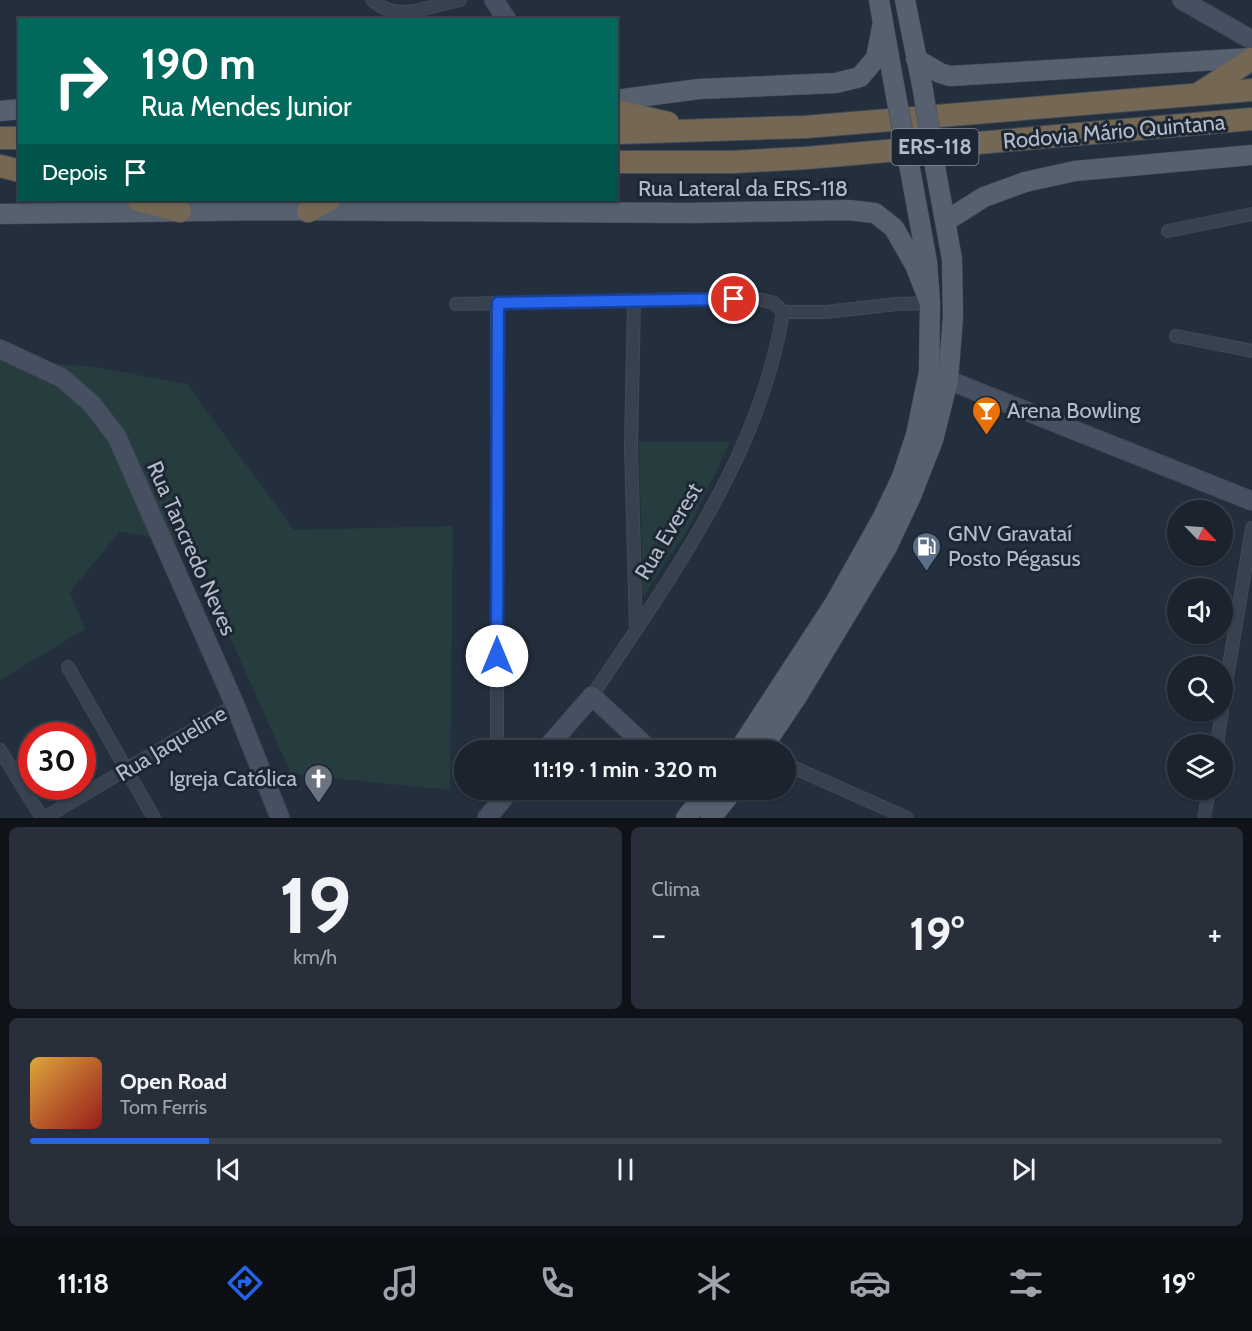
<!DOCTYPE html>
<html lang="pt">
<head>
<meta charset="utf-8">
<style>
	:root { --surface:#1b232e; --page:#282f3a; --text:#f1f3f6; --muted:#a0a4aa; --line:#39404a; --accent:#2563eb }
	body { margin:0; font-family:Cabin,sans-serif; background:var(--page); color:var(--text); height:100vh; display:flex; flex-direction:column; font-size:22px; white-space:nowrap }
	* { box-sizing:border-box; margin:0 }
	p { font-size:20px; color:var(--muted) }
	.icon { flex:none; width:33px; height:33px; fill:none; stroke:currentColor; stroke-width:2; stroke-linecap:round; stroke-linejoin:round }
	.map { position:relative; height:818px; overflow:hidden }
	.details { display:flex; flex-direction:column; gap:9px; padding:9px; background:#0f1319; flex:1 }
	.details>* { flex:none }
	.top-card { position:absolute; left:18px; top:18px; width:600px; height:183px; border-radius:0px; box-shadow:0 2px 4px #0004,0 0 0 2px var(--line); background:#00695c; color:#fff; overflow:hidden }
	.needle { width:39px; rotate:115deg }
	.controls { position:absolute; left:1167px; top:500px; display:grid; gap:12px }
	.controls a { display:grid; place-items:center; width:66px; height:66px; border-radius:50%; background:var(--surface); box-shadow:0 2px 4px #0004,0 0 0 2px var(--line); font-size:30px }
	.speed { position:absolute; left:18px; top:722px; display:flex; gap:12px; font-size:30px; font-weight:700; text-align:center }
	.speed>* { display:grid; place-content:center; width:78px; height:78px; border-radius:50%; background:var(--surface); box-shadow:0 2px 4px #0004,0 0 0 2px var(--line); line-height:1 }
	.speed .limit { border:9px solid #d22; background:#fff; color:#111 }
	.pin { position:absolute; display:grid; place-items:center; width:51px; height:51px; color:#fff; margin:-26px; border:3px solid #fff; border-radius:50%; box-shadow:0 2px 6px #0007 }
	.me { position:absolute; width:66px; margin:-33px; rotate:0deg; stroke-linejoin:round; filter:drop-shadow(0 0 4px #0008) }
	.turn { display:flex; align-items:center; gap:21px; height:126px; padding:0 24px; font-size:27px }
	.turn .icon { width:78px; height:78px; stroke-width:2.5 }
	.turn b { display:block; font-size:42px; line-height:51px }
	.then { display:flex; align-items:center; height:57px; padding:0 24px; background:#0003; gap:12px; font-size:22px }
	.big { font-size:45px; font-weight:700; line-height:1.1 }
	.details .widget { flex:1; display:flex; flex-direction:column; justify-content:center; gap:9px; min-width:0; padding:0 21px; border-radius:9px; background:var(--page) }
	.details .dial { align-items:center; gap:0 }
	.dial b { font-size:78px; line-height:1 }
	.song { display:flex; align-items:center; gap:18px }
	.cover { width:72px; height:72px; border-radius:9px; background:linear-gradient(135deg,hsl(40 70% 55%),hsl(0 70% 35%)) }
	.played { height:6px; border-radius:3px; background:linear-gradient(90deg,var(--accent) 15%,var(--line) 15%) }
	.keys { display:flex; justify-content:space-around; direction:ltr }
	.heat { display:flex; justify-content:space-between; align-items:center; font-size:33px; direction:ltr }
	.details .tiles { flex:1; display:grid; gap:9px; grid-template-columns:1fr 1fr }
	.widget:last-child { grid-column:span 2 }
	.trip { position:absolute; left:454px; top:740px; width:342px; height:60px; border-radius:30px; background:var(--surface); box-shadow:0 2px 4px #0004,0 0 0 2px var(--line); font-weight:700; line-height:60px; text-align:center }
	.tab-bar { display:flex; height:96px; justify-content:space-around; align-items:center; background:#0b0e12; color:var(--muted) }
	.tab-bar .icon { width:42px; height:42px }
	.tab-bar .on { color:var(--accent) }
	.tab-bar b { font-size:27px; color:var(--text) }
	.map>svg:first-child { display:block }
	.green { fill:#263c3f }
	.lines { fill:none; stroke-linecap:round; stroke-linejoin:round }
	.street-casing { stroke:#414a57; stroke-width:14 }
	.secondary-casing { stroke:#414a57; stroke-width:20 }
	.primary-casing { stroke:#414a57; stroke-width:21 }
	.highway-casing { stroke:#434c59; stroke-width:24 }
	.street { stroke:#38414e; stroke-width:12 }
	.secondary { stroke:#465061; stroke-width:18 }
	.primary { stroke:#56606e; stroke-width:20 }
	.highway { stroke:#746855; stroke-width:22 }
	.primary-bridge-casing { stroke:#414a57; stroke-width:21; stroke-linecap:butt }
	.primary-bridge { stroke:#56606e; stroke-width:20 }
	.route-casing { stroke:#184099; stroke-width:15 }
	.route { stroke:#2563eb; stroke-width:10 }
	.labels { text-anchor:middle; stroke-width:6; stroke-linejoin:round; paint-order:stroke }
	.shield { fill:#1d2633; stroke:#878f9c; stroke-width:1.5 }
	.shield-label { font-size:21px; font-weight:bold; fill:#b4bcc9 }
	.street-label { font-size:22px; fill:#b4bcc9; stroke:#1d2633 }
	.poi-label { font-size:22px; fill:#b4bcc9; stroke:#1d2633; text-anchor:start }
</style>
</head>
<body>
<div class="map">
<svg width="1252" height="818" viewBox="0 0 1252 818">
	<rect width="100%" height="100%" fill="#242f3e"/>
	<path class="green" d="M 0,359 L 94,367 L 187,384 L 294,530 L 453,526 L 450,790 L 291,774 L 189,545 L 120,531 L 70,592 L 85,629 L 0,680 Z
		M 639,442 L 730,442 L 690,526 L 643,597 Z"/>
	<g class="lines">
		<defs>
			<path id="street" d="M 372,0 C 400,24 429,5 460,0
				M 1168,231 L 1252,214
				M 634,301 L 631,446 L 636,629
				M 456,304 L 754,298 L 774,303 L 783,312
				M 783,312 L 826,312 L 896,304 L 930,303
				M 1176,336 L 1252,351
				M 68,667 L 154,818
				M 592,696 C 670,578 761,455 783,312
				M 1222,708 L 1252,528
				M 1217,744 L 1222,711
				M 0,750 L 42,818
				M 497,750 L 497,304
				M 786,764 L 907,818
				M 44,818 L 235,705
				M 1204,818 L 1209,789"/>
			<path id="secondary" d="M 494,0 L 507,20
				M 1182,0 L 1252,40
				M 0,349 L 62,378 L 92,404 L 117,437 L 235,705 L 280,818
				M 948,380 L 1252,501
				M 545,750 L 592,696 L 650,750
				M 487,818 L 511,789"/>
			<path id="primary" d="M 879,0 L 896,96
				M 905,0 L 923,90
				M 916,59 L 940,73 L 950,76 L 1252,58
				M 616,100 L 699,89 L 836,83 L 860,77 L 876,58 L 883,22
				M 0,111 L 20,109
				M 0,214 L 265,210 L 691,213 L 848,210 L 875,213 L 894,228 L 915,265 L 930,303
				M 946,221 L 984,197 L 1025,182 L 1075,171 L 1252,155
				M 739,750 L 835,603 L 882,519 L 902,477 L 916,435 L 929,372 L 930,303 L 927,262 L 912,180
				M 761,750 L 796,698 L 887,547 L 911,496 L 933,440 L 948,380 L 953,317 L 952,259 L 936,172
				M 686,818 L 709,789
				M 711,818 L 734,789"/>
			<path id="highway" d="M 1201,92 L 1252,59
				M 616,111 L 668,123
				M 616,133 L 805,127 L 1252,90
				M 0,138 L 20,138
				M 616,162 L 732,162 L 806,158 L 1252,119
				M 0,166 L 20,171
				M 138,200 L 180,211
				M 308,211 L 329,200"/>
		</defs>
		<use href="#street" class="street-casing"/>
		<use href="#secondary" class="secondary-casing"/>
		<use href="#primary" class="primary-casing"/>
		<use href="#highway" class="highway-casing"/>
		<use href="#street" class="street"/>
		<use href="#secondary" class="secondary"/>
		<use href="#primary" class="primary"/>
		<use href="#highway" class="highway"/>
		<defs>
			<path id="primary-bridge" d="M 923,90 L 936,172
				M 896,96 L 912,180"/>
		</defs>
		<use href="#primary-bridge" class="primary-bridge-casing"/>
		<use href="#primary-bridge" class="primary-bridge"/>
	</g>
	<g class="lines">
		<defs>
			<path id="route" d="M 497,656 L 498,303 L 734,299"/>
		</defs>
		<use href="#route" class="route-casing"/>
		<use href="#route" class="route"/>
	</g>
	<defs>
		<symbol id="bar-pin" viewBox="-11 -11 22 30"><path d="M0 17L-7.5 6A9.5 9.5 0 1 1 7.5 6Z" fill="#e8710a" stroke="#1d2633"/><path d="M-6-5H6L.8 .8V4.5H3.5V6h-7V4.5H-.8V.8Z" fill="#fff"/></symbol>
		<symbol id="fuel-pin" viewBox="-11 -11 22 30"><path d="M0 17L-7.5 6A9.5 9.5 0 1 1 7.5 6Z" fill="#5c6f8a" stroke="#1d2633"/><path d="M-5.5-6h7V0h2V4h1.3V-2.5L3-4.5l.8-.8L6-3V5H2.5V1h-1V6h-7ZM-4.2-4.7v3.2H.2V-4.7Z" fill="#fff"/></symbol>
		<symbol id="church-pin" viewBox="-11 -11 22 30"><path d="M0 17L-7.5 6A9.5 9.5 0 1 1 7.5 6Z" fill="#6b7280" stroke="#1d2633"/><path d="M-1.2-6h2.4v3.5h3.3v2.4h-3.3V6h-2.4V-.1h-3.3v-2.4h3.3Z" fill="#fff"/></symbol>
	</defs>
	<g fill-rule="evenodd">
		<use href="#bar-pin" x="970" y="394" width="33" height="45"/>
		<use href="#fuel-pin" x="910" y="530" width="33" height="45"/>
		<use href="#church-pin" x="302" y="762" width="33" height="45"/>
	</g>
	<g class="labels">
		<rect class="shield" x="891.5" y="129" width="87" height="36" rx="4.5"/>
		<g class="shield-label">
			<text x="935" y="154">ERS-118</text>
		</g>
		<g class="street-label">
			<text transform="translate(1114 131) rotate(-5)" y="8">Rodovia Mário Quintana</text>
			<text x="743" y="196">Rua Lateral da ERS-118</text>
			<text transform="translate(668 531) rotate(-59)" y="8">Rua Everest</text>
			<text transform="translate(192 548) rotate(66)" y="8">Rua Tancredo Neves</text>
			<text transform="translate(171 743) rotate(-31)" y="8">Rua Jaqueline</text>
		</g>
		<g class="poi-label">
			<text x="1007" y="418">Arena Bowling</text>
			<text x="948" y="541">GNV Gravataí<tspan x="948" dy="25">Posto Pégasus</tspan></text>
			<text x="297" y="786" text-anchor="end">Igreja Católica</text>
		</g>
	</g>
</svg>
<div class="controls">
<a><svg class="needle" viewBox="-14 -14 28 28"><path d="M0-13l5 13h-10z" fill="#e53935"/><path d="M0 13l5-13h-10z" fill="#a0a4aa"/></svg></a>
<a><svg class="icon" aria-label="sound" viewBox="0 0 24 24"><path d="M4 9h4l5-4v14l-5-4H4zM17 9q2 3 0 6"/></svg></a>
<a><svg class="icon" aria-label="search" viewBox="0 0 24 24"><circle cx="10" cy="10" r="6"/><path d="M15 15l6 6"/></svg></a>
<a><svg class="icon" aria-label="layers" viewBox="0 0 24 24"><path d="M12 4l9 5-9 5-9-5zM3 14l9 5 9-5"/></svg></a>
</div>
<div class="speed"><div class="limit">30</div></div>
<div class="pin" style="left:734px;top:299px;background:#d93025"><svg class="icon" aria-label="arrive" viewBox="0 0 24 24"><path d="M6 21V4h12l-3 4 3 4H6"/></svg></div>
<svg class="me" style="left:497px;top:656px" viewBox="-20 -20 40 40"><circle r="19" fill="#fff"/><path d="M0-13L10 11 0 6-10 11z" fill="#2563eb"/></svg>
<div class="trip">11:19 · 1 min · 320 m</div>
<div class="top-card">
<div class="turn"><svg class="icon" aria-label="right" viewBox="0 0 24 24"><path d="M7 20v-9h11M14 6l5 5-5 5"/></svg><div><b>190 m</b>Rua Mendes Junior</div></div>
<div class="then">Depois<svg class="icon" aria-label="arrive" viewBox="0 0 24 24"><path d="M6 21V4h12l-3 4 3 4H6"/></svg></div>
</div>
</div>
<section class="details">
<div class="tiles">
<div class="widget dial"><b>19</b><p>km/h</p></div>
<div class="widget"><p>Clima</p>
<div class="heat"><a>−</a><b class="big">19°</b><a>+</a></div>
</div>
<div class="widget">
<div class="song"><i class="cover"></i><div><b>Open Road</b><p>Tom Ferris</p></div></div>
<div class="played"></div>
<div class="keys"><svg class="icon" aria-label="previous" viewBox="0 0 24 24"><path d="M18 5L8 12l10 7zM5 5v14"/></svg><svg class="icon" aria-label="pause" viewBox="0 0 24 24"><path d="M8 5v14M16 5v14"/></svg><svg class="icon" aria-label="next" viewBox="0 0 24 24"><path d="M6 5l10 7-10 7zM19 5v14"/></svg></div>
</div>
</div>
</section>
<nav class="tab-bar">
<b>11:18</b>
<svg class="icon on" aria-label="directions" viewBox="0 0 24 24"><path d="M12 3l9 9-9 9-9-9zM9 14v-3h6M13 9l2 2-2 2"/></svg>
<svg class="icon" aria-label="music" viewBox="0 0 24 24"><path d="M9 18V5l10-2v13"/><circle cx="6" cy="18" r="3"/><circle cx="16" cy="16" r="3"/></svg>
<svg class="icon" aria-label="phone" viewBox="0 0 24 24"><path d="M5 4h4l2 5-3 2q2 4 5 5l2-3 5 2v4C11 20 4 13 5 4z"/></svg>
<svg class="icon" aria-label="climate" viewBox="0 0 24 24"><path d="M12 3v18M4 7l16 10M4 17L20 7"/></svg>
<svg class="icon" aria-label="car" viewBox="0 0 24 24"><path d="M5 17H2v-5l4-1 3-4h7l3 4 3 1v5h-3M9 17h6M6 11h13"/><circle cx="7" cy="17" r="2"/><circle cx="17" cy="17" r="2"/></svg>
<svg class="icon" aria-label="filters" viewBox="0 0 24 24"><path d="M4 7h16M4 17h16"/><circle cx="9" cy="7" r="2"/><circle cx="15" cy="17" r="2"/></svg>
<b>19°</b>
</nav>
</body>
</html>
